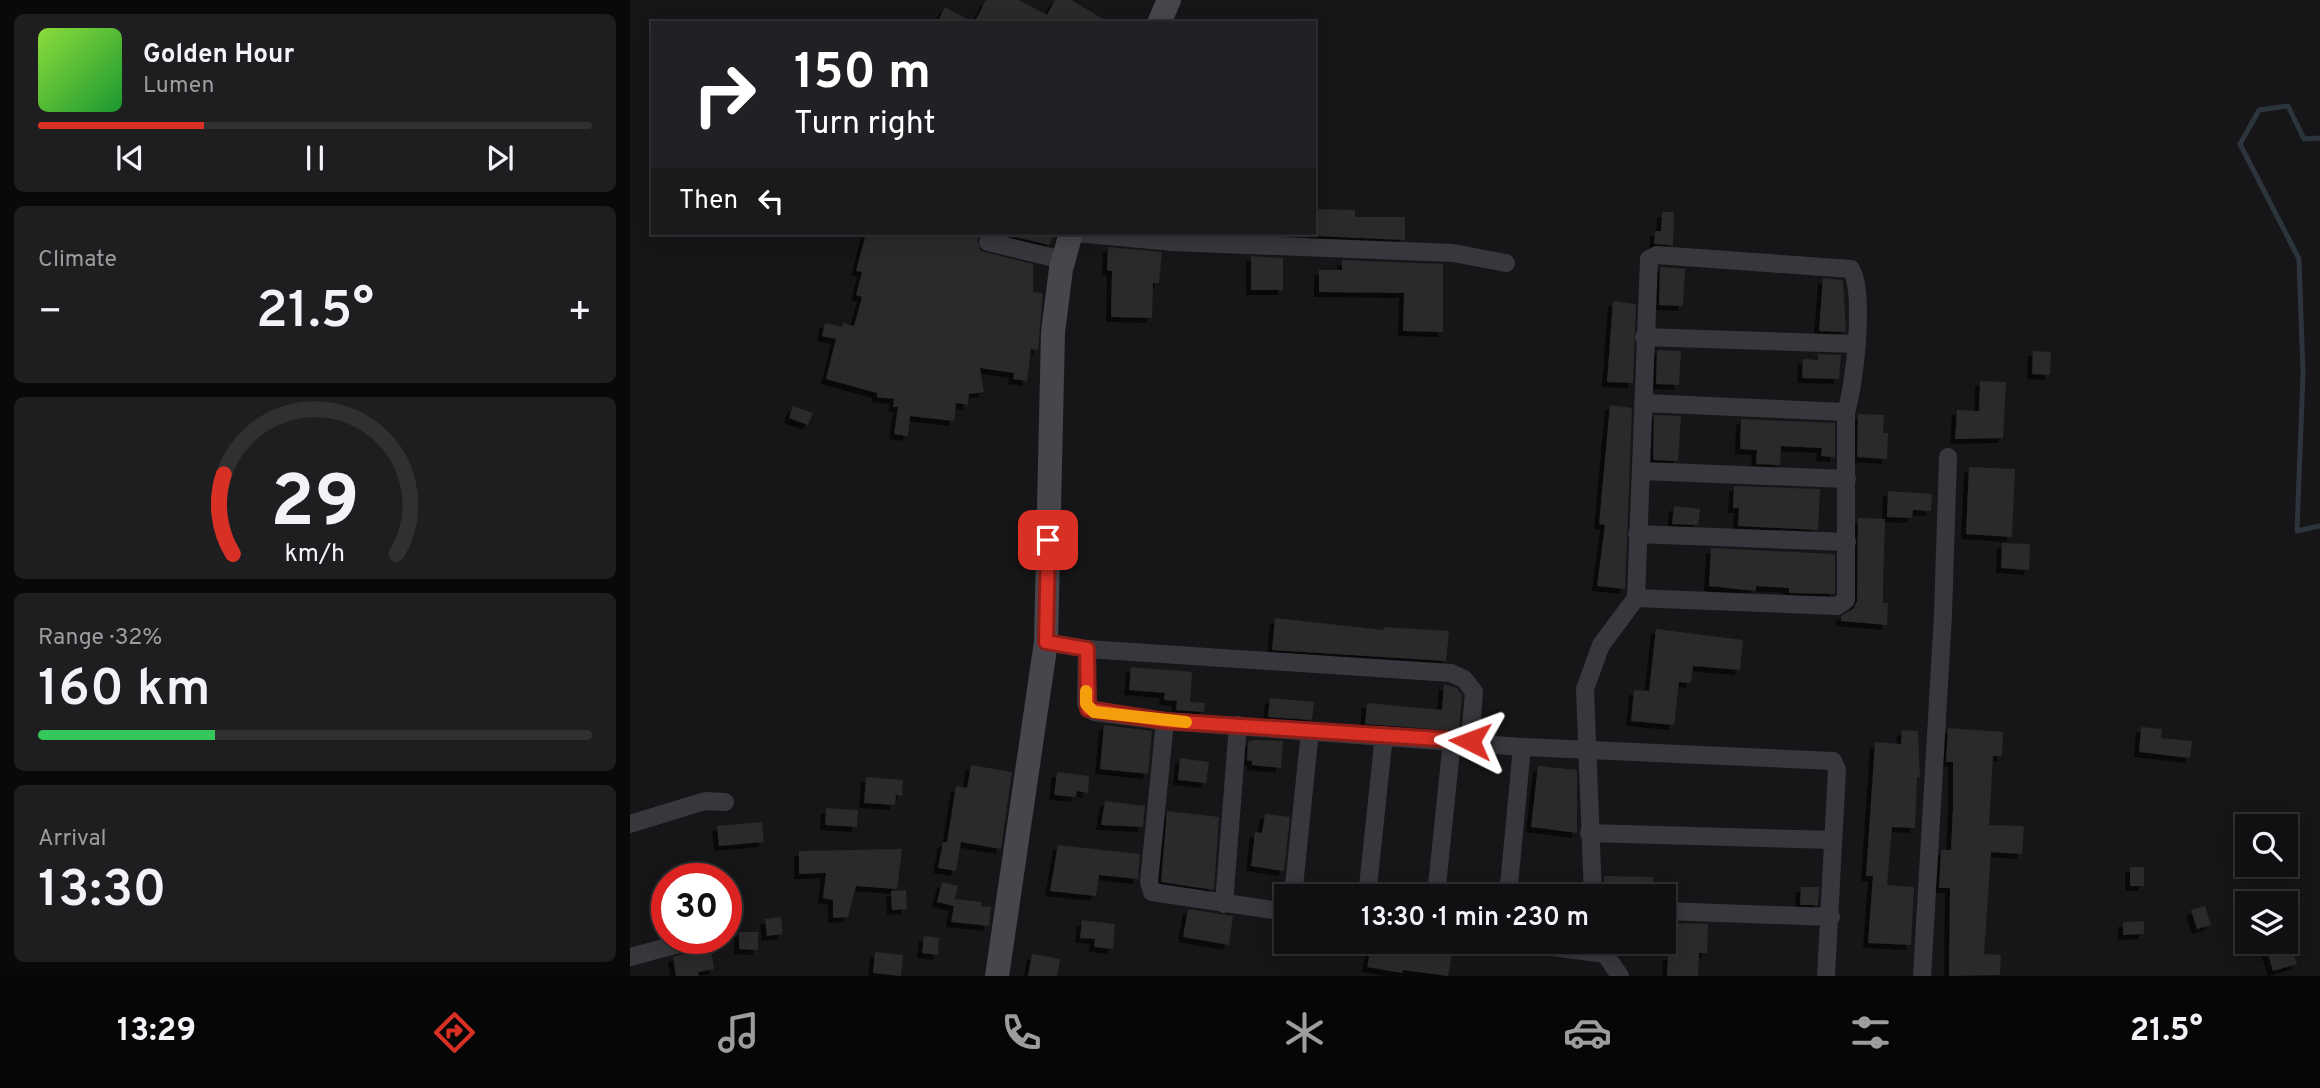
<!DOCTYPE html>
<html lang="en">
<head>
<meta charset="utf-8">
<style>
	:root { --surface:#101012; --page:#1e1e20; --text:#f1f3f6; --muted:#9c9d9f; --line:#303032; --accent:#d93025 }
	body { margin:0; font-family:Overpass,sans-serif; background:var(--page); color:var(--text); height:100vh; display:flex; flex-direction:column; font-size:26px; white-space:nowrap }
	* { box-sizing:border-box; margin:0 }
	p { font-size:23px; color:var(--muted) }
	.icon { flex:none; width:38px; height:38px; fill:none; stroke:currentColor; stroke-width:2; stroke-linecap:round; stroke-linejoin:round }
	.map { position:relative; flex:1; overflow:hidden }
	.panel { display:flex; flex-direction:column; gap:14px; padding:14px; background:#09090a; width:630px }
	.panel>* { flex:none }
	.banner { position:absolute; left:21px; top:21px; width:665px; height:214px; border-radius:0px; box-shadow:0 4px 18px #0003,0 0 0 2px var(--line); background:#202124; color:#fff; overflow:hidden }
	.fabs { position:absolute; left:1605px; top:814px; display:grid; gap:14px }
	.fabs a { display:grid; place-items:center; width:63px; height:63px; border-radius:0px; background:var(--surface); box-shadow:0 4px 18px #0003,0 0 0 2px var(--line); font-size:35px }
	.speed { position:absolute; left:21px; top:863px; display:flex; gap:14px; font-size:35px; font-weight:700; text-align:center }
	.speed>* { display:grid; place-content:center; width:91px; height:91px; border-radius:50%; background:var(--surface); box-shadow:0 4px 18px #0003,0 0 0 2px var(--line); line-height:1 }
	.speed .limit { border:10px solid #d22; background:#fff; color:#111 }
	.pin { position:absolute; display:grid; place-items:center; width:60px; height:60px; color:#fff; margin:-30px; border-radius:14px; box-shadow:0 4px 10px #0006 }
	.me { position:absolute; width:77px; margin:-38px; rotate:273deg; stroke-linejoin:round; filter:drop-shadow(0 0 5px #0008) }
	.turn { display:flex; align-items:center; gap:24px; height:147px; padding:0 28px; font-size:32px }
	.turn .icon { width:91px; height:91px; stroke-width:2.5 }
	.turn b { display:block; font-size:49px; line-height:60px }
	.then { display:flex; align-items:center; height:66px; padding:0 28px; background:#0003; gap:14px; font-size:26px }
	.big { font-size:52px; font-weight:600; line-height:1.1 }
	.panel .widget { flex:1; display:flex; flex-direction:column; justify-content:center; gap:10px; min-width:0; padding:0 24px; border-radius:10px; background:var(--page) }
	.panel .dial { align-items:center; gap:0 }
	.dial svg { height:182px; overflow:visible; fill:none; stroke:var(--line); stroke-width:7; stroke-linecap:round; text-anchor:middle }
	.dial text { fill:var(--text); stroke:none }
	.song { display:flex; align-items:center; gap:21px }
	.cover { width:84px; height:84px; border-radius:10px; background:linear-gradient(135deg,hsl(90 70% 55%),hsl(130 70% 35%)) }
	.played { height:7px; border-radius:4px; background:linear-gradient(90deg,var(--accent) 30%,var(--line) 30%) }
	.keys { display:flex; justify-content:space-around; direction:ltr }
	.heat { display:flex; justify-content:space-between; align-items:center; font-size:38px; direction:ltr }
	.charge { height:10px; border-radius:5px; background:linear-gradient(90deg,#34c759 32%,var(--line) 0) }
	.trip { position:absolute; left:644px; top:884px; width:402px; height:70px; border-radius:0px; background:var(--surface); box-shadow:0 4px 18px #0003,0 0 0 2px var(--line); font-weight:600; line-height:70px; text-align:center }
	.menu { display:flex; height:112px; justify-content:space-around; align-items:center; background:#060607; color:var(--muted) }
	.menu .icon { width:49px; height:49px }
	.menu .active { color:var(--accent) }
	.menu b { font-size:32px; color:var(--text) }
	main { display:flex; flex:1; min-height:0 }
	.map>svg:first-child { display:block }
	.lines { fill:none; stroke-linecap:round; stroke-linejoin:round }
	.stream { stroke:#2c353c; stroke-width:5 }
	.building { fill:#29292c; filter:url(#shadow) }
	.street { stroke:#37383d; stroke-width:18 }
	.secondary { stroke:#45474d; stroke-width:24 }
	.route-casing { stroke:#8d1f18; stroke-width:18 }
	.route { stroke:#d93025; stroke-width:12 }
	.slow { stroke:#f59e0b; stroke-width:12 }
</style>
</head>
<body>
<main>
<section class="panel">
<div class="widget">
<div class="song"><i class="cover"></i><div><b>Golden Hour</b><p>Lumen</p></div></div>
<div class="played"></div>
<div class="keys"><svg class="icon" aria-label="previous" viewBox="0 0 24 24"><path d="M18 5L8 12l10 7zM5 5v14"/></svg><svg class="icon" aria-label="pause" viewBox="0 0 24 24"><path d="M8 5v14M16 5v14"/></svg><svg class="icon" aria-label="next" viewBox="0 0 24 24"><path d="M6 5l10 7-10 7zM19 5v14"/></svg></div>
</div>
<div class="widget"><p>Climate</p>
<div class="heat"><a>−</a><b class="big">21.5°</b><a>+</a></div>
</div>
<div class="widget dial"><svg viewBox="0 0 100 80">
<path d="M14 69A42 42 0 1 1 86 69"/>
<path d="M14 69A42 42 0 0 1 10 34" stroke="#d93025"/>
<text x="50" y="56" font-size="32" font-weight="700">29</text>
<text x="50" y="72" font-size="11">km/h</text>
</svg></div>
<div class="widget"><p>Range · 32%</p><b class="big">160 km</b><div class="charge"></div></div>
<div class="widget"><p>Arrival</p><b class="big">13:30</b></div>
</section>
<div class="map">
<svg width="1690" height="976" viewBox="0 0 1690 976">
	<defs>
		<filter id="shadow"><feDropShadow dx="-5" dy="5" stdDeviation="0" flood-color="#0009"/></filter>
	</defs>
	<rect width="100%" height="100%" fill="#161618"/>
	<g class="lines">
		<path class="stream" d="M 1690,138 L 1674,139 L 1658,106 L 1629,110 L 1610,144 L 1669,259 L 1673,374 L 1667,531 L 1690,526"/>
	</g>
	<path class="building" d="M 356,0 L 389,0 L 417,15 L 425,0 L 441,0 L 480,23 L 344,23 Z
		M 315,7 L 344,23 L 307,23 Z
		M 684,209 L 725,210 L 725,217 L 775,217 L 775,240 L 684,236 Z
		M 1032,212 L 1044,212 L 1043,245 L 1024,244 L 1025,231 L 1031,231 Z
		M 236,233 L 352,233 L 347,240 L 351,251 L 403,264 L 403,292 L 413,293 L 408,350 L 401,349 L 397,381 L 383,379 L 384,373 L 350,368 L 354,392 L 339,394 L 338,405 L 326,403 L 324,421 L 280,416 L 278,436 L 264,434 L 268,407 L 263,407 L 264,399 L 247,397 L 247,393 L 196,379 L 206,339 L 192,336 L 195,323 L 212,327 L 213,323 L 224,326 L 232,297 L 226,295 L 232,272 L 226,271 Z
		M 368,233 L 424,233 L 419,245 Z
		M 478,247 L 532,252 L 529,283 L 523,283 L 522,318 L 481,317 L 482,271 L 477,270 Z
		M 621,256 L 653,258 L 653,290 L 621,290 Z
		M 712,260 L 813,264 L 813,332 L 773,331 L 774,293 L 689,292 L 689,270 L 712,270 Z
		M 1030,267 L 1055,269 L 1053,306 L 1029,305 Z
		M 1193,278 L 1213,280 L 1216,332 L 1189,331 Z
		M 983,301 L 1006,304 L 1003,383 L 977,382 Z
		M 1027,350 L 1051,351 L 1049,385 L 1026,384 Z
		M 1403,351 L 1421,352 L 1420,375 L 1402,374 Z
		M 1188,354 L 1211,355 L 1209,379 L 1172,378 L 1173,359 L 1188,360 Z
		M 1350,381 L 1376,382 L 1373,438 L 1325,439 L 1327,410 L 1349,411 Z
		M 980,405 L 1002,408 L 995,589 L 967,586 L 975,525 L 969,524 Z
		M 163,406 L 183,413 L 178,425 L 159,418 Z
		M 1228,414 L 1254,415 L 1253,433 L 1258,433 L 1257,459 L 1227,457 Z
		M 1024,415 L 1051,416 L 1048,461 L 1023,460 Z
		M 1111,419 L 1205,423 L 1205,457 L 1191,456 L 1192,448 L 1151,446 L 1150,465 L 1126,464 L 1127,450 L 1110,449 Z
		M 1339,467 L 1385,469 L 1382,537 L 1336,534 Z
		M 1104,486 L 1190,489 L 1188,530 L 1108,526 L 1109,508 L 1103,508 Z
		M 1258,491 L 1302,494 L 1301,511 L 1283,510 L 1282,518 L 1257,517 Z
		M 1044,506 L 1070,509 L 1068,525 L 1042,524 Z
		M 1228,518 L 1255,519 L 1253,586 L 1253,603 L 1258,603 L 1257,625 L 1211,621 L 1211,616 L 1223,609 L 1227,601 Z
		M 1372,543 L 1400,544 L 1399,570 L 1371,568 Z
		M 1081,548 L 1205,554 L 1205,594 L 1159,593 L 1159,588 L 1126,586 L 1126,591 L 1079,586 Z
		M 645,618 L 754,630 L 754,627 L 819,631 L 816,661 L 642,650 Z
		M 1026,629 L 1113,640 L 1110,670 L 1063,666 L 1061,683 L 1049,682 L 1044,725 L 1001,721 L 1004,690 L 1019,691 Z
		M 501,667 L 562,672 L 560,702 L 575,703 L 574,712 L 546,710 L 547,701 L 534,700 L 535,693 L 499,690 Z
		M 814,684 L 827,688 L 832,695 L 829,731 L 735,724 L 737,703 L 812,710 Z
		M 640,698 L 684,702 L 682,720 L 638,717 Z
		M 474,725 L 522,731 L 518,774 L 470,769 Z
		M 1511,727 L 1532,729 L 1531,738 L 1562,741 L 1560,758 L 1509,752 Z
		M 1318,728 L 1373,732 L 1372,756 L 1363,756 L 1359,825 L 1394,826 L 1392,854 L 1361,852 L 1354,954 L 1371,955 L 1370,975 L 1319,976 L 1320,888 L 1309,888 L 1311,850 L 1321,850 L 1323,807 L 1323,762 L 1316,762 Z
		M 1272,730 L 1288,731 L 1290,778 L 1287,777 L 1285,828 L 1262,827 L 1257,885 L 1284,887 L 1281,945 L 1238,943 L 1243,876 L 1236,876 L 1245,742 L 1271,744 Z
		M 624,740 L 653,741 L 651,768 L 622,765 L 622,761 L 617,760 L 618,742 Z
		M 550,758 L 579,762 L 576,783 L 548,780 Z
		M 341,765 L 382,772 L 371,849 L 331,842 L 326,871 L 308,868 L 313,842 L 317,842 L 326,786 L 337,788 Z
		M 908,766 L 947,770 L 947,833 L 901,827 Z
		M 427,772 L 459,776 L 458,793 L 447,791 L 446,797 L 424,795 Z
		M 236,777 L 273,780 L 272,796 L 266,795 L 265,805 L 234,803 Z
		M 475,801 L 515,806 L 513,827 L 471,825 Z
		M 196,808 L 228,810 L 227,827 L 195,825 Z
		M 537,811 L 589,817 L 584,890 L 531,882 Z
		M 635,814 L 660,817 L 654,871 L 621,866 L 625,832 L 632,833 Z
		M 132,822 L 134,842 L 89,846 L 87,826 Z
		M 428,845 L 510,854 L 508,879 L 469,875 L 466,896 L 420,891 Z
		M 272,849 L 267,889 L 226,886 L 218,917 L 203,918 L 203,900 L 193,898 L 196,873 L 169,874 L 169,851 Z
		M 1500,867 L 1514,867 L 1514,886 L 1500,886 Z
		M 974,876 L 1023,877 L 1023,896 L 974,896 Z
		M 312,882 L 328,886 L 325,899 L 351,902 L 351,906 L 361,907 L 359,926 L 321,922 L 324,906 L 307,902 Z
		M 1171,887 L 1189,887 L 1188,905 L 1170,905 Z
		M 276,890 L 277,909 L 262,910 L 261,891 Z
		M 1575,906 L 1581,925 L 1567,929 L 1561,910 Z
		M 558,909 L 603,916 L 599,945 L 553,937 Z
		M 151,917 L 153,934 L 137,936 L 135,919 Z
		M 452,920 L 485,924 L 483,949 L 464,947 L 465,939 L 450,938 Z
		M 1514,921 L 1514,934 L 1493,935 L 1493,922 Z
		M 1047,923 L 1078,924 L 1077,953 L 1069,953 L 1068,976 L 1037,976 L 1038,955 L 1047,955 Z
		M 109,932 L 128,932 L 128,950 L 109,949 Z
		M 294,936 L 309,938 L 308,955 L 292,953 Z
		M 742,942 L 781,942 L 823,949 L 818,976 L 773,970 L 772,973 L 737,967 Z
		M 1634,942 L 1660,942 L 1667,964 L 1643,971 Z
		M 80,944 L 84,969 L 68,972 L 69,976 L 46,976 L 43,957 L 74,949 Z
		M 245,952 L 273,955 L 271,976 L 243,973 Z
		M 402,954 L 430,959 L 427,976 L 398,976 Z"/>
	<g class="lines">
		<path class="street" d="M 446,233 L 543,242 L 823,253 L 876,263
			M 358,242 L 433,260
			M 1014,337 L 1227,344
			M 1013,403 L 1216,412
			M 1011,471 L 1217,479
			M 1007,534 L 1217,542
			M 416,642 L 457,649 L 821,673 L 834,679 L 844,692 L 840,741
			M 457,649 L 456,704 L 464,712 L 535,721 L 892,747 L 1203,761 L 1207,770 L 1196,976
			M 535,721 L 519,882 L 522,892 L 656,912
			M 0,824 L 75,801 L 95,802
			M 959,833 L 1203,840
			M 663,896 L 680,731
			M 737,896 L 754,735
			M 806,896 L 822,740
			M 878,896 L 892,747
			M 963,896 L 955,689 L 971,645 L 1006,598 L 1019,259 L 1027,255 L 1221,269 C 1235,293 1225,384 1216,412 L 1216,600 L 1207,606 L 1006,598
			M 594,904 L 608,725
			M 1034,911 L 1201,917
			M 882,942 L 975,954 L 990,976
			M 0,957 L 71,938
			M 1292,976 L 1313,615 L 1318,457"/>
		<path class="secondary" d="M 529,23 L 539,0
			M 367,976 L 416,642 L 423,332 L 431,269 L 441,233"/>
	</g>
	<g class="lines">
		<defs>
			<path id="route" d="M 418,540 L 416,642 L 457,649 L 458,709 L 535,721 L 840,741"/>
		</defs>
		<use href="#route" class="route-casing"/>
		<use href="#route" class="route"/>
		<path class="slow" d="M 456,691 L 456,704 L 464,712 L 556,722"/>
	</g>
</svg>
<div class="fabs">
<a><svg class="icon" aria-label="search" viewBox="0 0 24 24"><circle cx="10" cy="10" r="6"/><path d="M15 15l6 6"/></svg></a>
<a><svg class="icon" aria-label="layers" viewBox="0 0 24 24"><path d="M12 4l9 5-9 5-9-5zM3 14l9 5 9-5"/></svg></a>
</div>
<div class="speed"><div class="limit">30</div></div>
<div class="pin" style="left:418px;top:540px;background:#d93025"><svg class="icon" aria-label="arrive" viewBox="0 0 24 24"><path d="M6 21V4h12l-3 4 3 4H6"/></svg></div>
<svg class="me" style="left:840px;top:741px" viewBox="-20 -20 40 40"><path d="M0-17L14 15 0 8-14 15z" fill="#d93025" stroke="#fff" stroke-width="4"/></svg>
<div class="trip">13:30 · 1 min · 230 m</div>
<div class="banner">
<div class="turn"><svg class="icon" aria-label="right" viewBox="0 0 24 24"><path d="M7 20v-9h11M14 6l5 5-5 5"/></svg><div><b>150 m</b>Turn right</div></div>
<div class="then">Then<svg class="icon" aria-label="left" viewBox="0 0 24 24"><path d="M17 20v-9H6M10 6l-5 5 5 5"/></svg></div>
</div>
</div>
</main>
<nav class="menu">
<b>13:29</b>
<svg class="icon active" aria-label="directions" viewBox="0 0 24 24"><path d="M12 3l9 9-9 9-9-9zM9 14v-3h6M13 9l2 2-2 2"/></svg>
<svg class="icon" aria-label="music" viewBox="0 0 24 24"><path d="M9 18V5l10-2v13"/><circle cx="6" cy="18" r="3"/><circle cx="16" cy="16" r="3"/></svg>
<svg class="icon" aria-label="phone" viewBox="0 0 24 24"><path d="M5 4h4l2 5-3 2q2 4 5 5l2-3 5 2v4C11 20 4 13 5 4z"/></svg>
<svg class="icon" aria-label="climate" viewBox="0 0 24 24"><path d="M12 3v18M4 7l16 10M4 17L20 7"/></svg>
<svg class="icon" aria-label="car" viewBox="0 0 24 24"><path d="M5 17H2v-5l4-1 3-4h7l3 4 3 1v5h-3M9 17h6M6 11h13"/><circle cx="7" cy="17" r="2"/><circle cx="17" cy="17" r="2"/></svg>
<svg class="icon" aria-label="filters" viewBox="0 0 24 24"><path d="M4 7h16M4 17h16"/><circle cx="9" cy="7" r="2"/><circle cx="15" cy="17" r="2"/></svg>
<b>21.5°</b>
</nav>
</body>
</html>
